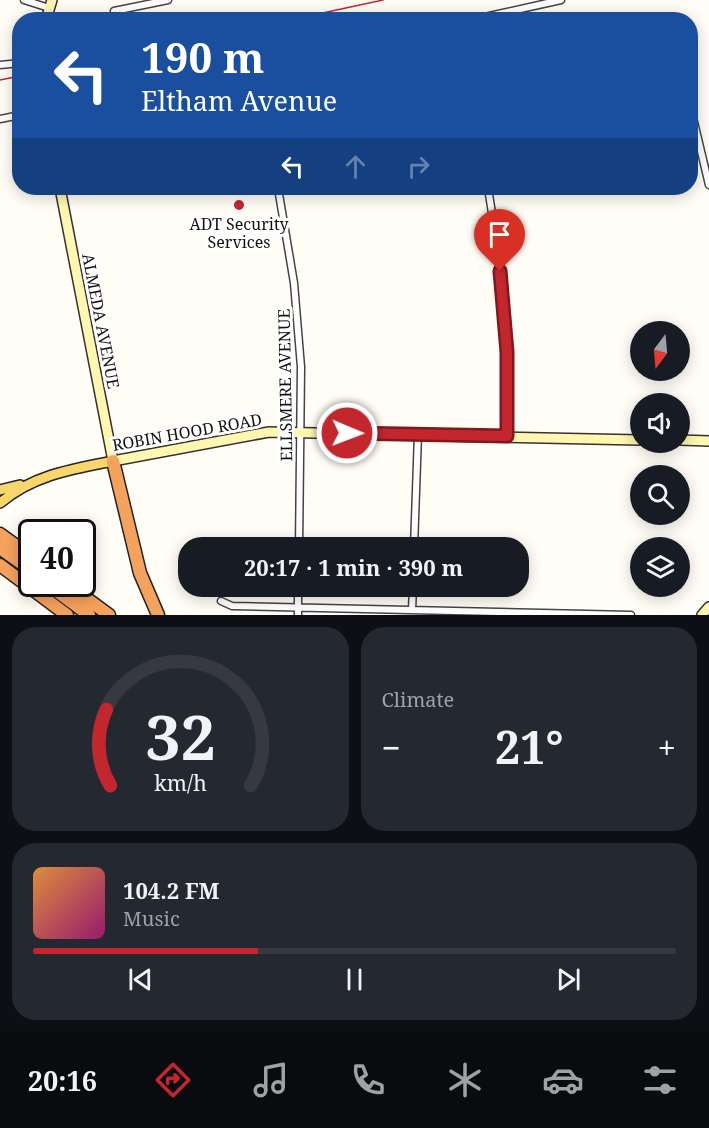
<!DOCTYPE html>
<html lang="en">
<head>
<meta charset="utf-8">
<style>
	:root { --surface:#171b24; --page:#242831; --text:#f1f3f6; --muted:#9ea1a6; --line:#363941; --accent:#c4262e }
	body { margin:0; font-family:"Noto Serif",serif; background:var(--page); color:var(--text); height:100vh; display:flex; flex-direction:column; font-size:22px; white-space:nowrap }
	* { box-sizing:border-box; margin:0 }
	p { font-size:20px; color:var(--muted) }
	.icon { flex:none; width:33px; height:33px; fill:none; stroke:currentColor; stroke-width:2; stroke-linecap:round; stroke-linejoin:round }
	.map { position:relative; height:615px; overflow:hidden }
	.details { display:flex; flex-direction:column; gap:12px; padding:12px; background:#0d0f14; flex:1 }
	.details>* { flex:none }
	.hud { position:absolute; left:12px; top:12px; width:686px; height:183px; border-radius:24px; box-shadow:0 3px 15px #0003; background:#1a4fa0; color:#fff; overflow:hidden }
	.needle { width:39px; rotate:196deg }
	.tools { position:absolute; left:630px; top:321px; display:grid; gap:12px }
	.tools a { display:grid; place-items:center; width:60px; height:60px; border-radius:50%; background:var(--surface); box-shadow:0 3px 15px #0003; font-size:30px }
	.speed { position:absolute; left:18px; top:519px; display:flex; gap:12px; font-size:30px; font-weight:700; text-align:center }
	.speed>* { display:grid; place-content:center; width:78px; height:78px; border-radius:50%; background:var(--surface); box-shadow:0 3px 15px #0003; line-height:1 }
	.speed .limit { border:3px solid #111; border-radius:9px; background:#fff; color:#111 }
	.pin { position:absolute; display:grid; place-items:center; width:51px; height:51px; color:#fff; margin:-62px -26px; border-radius:50% 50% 50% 0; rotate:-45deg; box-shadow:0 0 6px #0007 }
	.pin .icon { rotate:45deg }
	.me { position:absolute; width:66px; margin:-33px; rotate:91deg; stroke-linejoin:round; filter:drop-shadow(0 0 4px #0008) }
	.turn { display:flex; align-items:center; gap:21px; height:126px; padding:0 30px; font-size:27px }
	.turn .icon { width:78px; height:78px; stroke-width:2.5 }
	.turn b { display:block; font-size:42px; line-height:51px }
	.lanes { display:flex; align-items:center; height:57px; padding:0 30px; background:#0003; justify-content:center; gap:30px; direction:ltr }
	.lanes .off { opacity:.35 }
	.big { font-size:45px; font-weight:700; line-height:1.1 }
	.details .tile { flex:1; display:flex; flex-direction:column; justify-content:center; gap:9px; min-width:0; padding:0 21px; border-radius:24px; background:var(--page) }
	.details .dial { align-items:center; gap:0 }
	.dial svg { height:156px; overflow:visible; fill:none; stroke:var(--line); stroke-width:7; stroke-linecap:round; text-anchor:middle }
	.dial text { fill:var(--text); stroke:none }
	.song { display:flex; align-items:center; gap:18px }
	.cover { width:72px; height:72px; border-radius:9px; background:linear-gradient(135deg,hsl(30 70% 55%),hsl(320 70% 35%)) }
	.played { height:6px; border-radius:3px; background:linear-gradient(90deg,var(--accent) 35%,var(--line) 35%) }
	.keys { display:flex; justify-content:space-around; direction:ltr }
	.heat { display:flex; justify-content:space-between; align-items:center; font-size:33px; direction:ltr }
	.details .tiles { flex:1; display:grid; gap:12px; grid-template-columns:1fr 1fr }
	.tile:last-child { grid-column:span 2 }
	.trip { position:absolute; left:178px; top:537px; width:351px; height:60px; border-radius:24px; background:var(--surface); box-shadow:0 3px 15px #0003; font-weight:700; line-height:60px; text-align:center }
	.tabs { display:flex; height:96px; justify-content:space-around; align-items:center; background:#090b0e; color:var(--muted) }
	.tabs .icon { width:42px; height:42px }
	.tabs .current { color:var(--accent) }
	.tabs b { font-size:27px; color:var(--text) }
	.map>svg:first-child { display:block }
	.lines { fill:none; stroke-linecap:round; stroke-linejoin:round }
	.street-casing { stroke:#444; stroke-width:9 }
	.secondary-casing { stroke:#333; stroke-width:12 }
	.primary-casing { stroke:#222; stroke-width:12 }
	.highway-casing { stroke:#222; stroke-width:15 }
	.street { stroke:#fff; stroke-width:6 }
	.secondary { stroke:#fff6b0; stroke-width:9 }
	.primary { stroke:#f9d66b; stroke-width:9 }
	.highway { stroke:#f5a25d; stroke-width:12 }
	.rail { stroke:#c4262e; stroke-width:1.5 }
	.route-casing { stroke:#7f191e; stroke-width:15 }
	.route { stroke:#c4262e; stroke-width:10 }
	.poi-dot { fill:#c4262e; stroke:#fff; stroke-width:2 }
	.labels { text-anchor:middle; stroke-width:6; stroke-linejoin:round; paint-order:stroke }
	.poi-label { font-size:16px; fill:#111; stroke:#fff }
	.street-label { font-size:16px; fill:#111; stroke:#fff }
</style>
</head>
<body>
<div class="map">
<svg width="709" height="615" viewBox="0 0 709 615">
	<rect width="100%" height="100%" fill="#fffdf5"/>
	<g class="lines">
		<defs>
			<path id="street" d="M 24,0 L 49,8
				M 114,11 L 168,0
				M 471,20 L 561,0
				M 0,65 L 20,63
				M 690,105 L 709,185
				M 0,119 L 20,115
				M 278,188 L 294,283 L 301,367 L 299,548
				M 488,188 C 502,270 510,352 507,436
				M 414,548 L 418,434
				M 221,601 L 232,606 L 631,615
				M 412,610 L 413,586
				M 298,615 L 298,586"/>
			<path id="secondary" d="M 46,20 L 52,0
				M 60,188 L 113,461 L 269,432 L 640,440
				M 680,440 L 709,441
				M 702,615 L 709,607"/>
			<path id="primary" d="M 0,490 L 20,485
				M 0,503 C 33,475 72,469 113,461"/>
			<path id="highway" d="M 113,461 L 140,573 L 158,615
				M 0,534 L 32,557
				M 0,548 L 32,571
				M 0,565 L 67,615
				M 47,584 L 89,615
				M 67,584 L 109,615"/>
		</defs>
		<use href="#street" class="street-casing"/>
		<use href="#secondary" class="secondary-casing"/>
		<use href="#primary" class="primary-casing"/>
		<use href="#highway" class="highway-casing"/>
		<use href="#street" class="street"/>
		<use href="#secondary" class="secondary"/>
		<use href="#primary" class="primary"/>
		<use href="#highway" class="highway"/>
		<path class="rail" d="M 290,20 L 383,0
			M 0,80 L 20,76"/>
	</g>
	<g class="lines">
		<defs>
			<path id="route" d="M 347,433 L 507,436 L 507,352 L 500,271"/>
		</defs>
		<use href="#route" class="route-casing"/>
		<use href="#route" class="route"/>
	</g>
	<circle class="poi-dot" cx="239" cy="205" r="6"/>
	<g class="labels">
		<g class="poi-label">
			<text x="239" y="230">ADT Security<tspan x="239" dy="18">Services</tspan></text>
		</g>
		<g class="street-label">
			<text transform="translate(101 321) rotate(79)" y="6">ALMEDA AVENUE</text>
			<text transform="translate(285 385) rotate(-91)" y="6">ELLSMERE AVENUE</text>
			<text transform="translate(187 432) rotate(-10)" y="6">ROBIN HOOD ROAD</text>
		</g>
	</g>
</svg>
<div class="tools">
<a><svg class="needle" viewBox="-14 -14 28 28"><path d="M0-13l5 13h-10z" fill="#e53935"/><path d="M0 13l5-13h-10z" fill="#9ea1a6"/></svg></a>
<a><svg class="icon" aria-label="sound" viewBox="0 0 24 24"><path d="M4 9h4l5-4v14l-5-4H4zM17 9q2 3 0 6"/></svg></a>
<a><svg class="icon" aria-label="search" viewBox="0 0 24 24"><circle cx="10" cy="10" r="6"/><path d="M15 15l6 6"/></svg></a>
<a><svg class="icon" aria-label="layers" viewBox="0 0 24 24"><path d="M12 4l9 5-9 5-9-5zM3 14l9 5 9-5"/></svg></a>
</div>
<div class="speed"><div class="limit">40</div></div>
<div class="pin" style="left:500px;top:271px;background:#d93025"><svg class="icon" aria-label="arrive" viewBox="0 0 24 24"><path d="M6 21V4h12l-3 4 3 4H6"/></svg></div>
<svg class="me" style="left:347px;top:433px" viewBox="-20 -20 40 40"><circle r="17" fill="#c4262e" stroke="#fff" stroke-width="3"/><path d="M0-11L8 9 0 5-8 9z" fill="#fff"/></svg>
<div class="trip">20:17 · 1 min · 390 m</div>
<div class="hud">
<div class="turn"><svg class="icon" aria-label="left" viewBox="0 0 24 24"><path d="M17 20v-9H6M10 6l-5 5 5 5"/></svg><div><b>190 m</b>Eltham Avenue</div></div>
<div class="lanes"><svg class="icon" aria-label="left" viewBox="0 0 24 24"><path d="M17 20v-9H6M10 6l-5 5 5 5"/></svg><svg class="icon off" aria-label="ahead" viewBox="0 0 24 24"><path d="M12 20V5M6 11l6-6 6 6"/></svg><svg class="icon off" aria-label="right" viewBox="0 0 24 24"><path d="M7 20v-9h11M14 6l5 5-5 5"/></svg></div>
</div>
</div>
<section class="details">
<div class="tiles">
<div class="tile dial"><svg viewBox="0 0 100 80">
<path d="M14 69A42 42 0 1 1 86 69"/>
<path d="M14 69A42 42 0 0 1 12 30" stroke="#c4262e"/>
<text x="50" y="56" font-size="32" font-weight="700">32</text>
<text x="50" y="72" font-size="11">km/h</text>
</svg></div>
<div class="tile"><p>Climate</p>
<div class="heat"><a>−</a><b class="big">21°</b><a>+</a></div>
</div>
<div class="tile">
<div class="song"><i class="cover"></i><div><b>104.2 FM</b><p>Music</p></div></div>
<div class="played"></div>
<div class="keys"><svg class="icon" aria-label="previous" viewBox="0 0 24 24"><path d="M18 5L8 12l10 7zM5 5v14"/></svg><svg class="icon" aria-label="pause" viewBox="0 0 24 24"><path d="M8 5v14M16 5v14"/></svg><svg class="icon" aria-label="next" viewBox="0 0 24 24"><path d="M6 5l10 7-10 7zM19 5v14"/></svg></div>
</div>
</div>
</section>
<nav class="tabs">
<b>20:16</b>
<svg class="icon current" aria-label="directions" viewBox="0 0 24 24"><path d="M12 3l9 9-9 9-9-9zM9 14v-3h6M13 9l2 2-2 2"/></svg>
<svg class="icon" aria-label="music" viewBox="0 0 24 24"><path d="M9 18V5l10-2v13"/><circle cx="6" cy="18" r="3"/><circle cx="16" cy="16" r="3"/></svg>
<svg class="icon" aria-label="phone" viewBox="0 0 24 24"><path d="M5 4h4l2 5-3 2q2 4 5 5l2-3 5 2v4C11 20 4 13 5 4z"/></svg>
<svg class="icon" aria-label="climate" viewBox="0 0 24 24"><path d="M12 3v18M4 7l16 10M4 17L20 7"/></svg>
<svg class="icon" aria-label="car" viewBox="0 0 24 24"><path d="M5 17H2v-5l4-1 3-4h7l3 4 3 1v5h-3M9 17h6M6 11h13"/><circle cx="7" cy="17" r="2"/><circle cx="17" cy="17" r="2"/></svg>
<svg class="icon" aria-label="filters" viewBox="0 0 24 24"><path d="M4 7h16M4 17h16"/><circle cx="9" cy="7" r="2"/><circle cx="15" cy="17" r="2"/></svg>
</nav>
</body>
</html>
